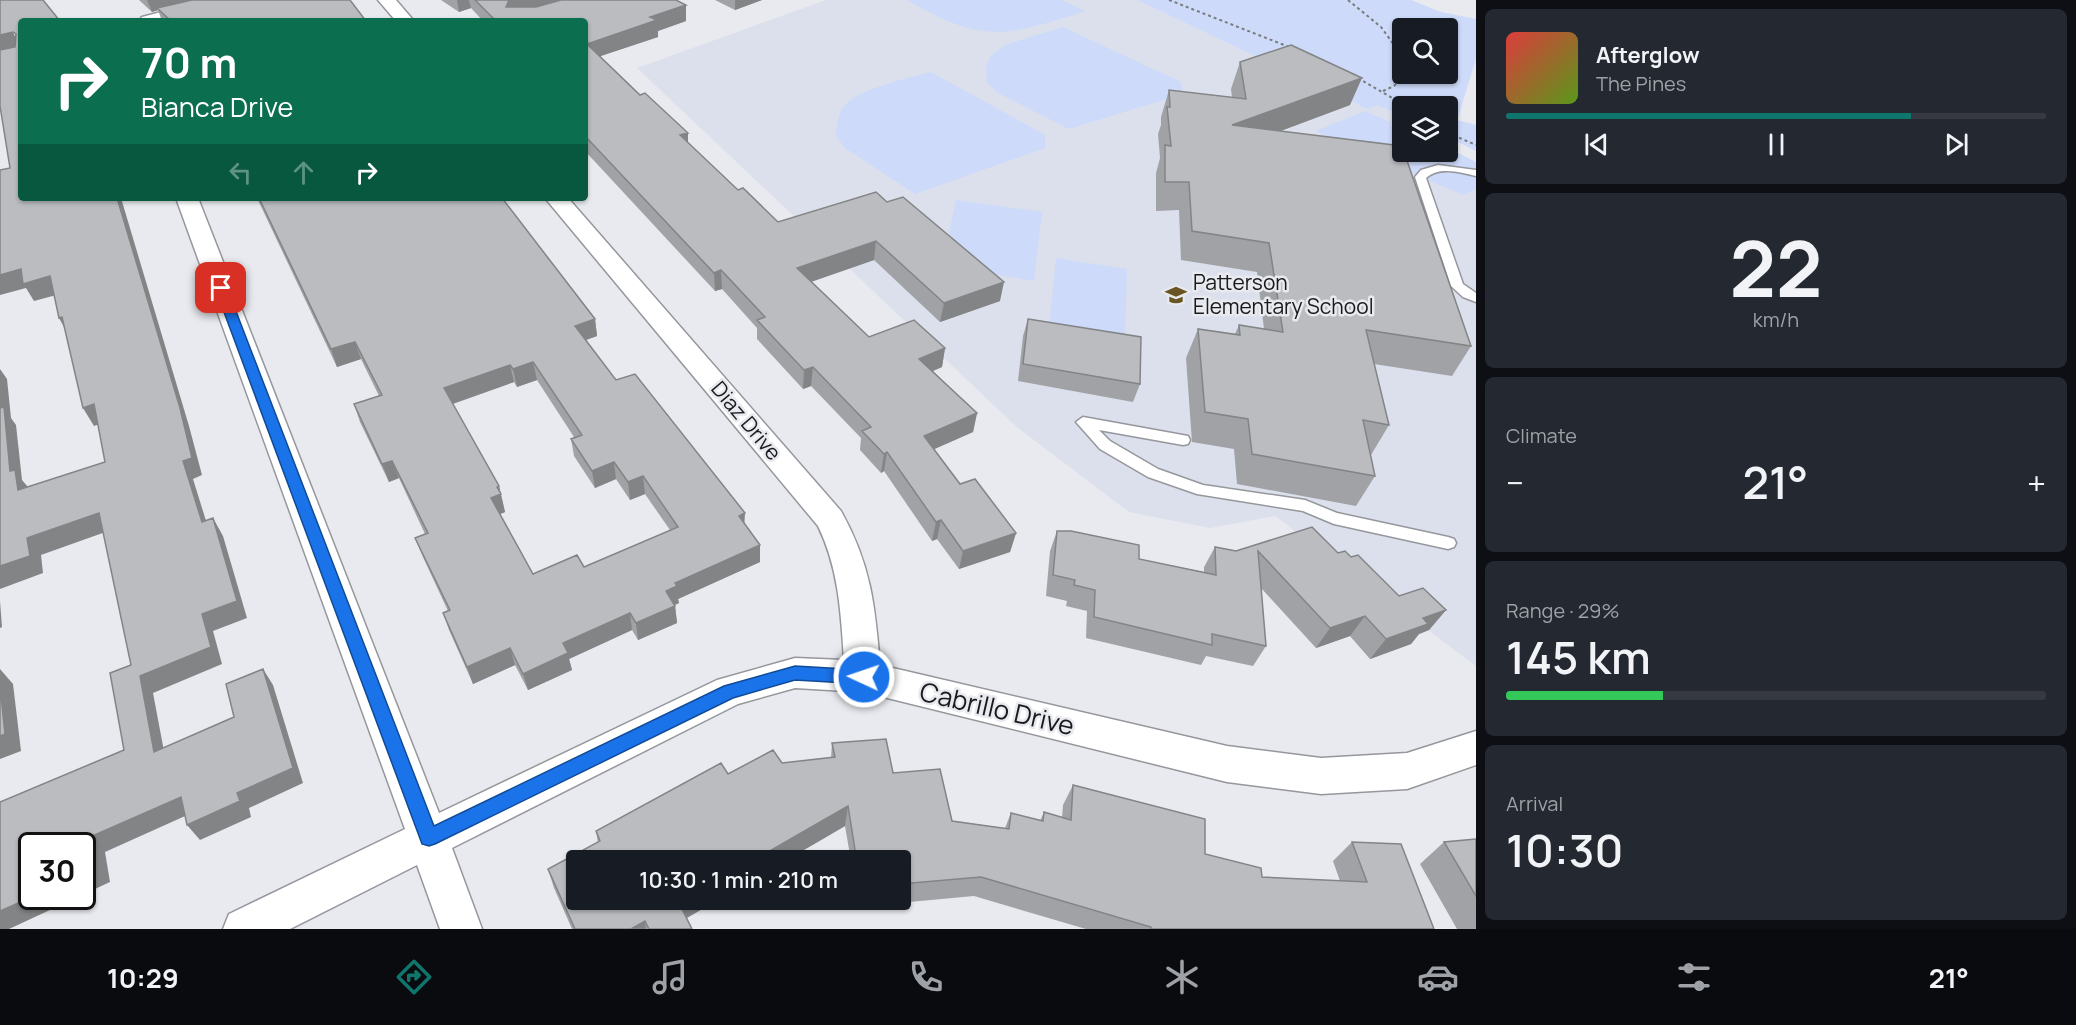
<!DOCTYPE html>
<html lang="en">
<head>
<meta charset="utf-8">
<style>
	:root { --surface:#171b24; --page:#242831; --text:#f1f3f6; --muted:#9ea1a6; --line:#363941; --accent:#0f766e }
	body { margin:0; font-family:Manrope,sans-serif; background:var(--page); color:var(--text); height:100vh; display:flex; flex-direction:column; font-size:22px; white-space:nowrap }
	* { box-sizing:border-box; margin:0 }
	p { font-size:20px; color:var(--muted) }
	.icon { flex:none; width:33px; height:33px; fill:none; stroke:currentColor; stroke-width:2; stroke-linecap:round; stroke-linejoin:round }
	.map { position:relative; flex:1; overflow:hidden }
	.sheet { display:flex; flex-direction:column; gap:9px; padding:9px; background:#0d0f14; width:600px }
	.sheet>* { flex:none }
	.banner { position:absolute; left:18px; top:18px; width:570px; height:183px; border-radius:6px; box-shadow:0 2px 4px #0004; background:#0b6e4f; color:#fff; overflow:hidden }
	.buttons { position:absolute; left:1392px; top:18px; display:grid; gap:12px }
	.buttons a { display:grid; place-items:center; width:66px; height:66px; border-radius:6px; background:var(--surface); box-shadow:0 2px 4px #0004; font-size:30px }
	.speed { position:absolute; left:18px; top:832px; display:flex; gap:12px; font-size:30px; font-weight:700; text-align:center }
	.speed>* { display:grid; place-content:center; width:78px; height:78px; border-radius:50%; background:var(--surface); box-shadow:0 2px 4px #0004; line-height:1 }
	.speed .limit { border:3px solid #111; border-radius:9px; background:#fff; color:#111 }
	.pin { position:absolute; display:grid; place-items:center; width:51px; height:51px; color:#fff; margin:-26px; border-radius:12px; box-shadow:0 3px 9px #0006 }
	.me { position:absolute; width:66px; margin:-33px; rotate:273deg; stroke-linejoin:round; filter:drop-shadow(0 0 4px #0008) }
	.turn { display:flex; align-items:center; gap:21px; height:126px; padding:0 24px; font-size:27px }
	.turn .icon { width:78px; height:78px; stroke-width:2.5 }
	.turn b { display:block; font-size:42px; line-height:51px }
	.lanes { display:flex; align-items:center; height:57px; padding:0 24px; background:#0003; justify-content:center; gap:30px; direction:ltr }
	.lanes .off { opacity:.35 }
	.big { font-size:45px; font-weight:600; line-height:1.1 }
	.sheet .tile { flex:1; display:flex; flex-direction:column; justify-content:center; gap:9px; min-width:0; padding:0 21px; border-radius:9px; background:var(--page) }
	.sheet .dial { align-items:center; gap:0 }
	.dial b { font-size:78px; line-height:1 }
	.song { display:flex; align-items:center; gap:18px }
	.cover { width:72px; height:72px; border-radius:9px; background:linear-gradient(135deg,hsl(0 70% 55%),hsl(90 70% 35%)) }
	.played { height:6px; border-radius:3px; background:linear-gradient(90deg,var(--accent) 75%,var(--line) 75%) }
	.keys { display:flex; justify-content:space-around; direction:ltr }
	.heat { display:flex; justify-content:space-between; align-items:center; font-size:33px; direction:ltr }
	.charge { height:9px; border-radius:4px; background:linear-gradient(90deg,#34c759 29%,var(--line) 0) }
	.trip { position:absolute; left:566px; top:850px; width:345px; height:60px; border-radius:6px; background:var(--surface); box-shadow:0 2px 4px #0004; font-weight:600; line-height:60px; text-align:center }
	.dock { display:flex; height:96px; justify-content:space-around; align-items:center; background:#090b0e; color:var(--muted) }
	.dock .icon { width:42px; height:42px }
	.dock .current { color:var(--accent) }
	.dock b { font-size:27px; color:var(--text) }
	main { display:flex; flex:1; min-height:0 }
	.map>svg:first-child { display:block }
	.built { fill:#dbe0ec }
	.green { fill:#cddaf9; fill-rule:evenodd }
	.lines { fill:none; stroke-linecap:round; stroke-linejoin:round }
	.service-casing { stroke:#95979c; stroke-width:3 }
	.minor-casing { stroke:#95979c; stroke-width:3 }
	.path { stroke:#7a7c7e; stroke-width:2; stroke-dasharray:3 3; stroke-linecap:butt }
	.service { fill:#fff; fill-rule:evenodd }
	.minor { fill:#fff; fill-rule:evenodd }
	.wall { fill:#a0a2a5; fill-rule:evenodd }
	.shaded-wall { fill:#828486 }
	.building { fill:#babcc0; stroke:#828486; stroke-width:1.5; fill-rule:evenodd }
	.route { fill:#1a73e8; stroke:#114b97; stroke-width:1.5 }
	.labels { text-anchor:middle; stroke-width:5; stroke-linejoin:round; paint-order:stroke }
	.poi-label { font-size:21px; fill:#191a1b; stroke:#e8eaef; text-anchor:start }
	.street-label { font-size:21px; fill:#191a1b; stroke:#e8eaef }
	.near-street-label { font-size:26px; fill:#191a1b; stroke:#e8eaef }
</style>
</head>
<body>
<main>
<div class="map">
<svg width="1476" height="929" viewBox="0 0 1476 929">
	<rect width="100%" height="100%" fill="#e8eaef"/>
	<path class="built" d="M 826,0 L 1137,0 L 1368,108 L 1378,104 L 1402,116 L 1402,152 L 1448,152 L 1448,148 L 1476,162 L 1476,666 L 1275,516 L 1210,528 L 1129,512 L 1018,428 L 637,68 Z"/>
	<path class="green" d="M 907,0 L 1061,0 L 1085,11 C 1006,37 982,44 907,0 Z
		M 1137,0 L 1411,0 L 1441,12 L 1476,19 L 1476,59 L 1457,120 L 1476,125 L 1476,151 L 1448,137 L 1448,106 L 1402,106 L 1402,116 L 1378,105 L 1368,109 ZM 1402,28 L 1448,28 L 1448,74 L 1402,74 Z
		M 1063,27 L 1181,82 L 1183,94 L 1069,129 L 998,93 L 987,83 L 986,68 L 990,56 L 1005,45 Z
		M 931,72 L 1045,135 L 1045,148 L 915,194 L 845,148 L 836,136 C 837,125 838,112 846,104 C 864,87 906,79 931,72 Z
		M 1365,111 L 1392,123 L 1389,125 L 1402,132 L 1402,140 L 1370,154 L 1344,145 L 1316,131 Z
		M 1448,148 L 1476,162 L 1476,189 L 1463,195 L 1397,167 L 1425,152 L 1448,152 Z
		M 956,200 L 1042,212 L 1034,281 L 980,272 L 947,242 Z
		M 1056,258 L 1127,269 L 1125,341 L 1049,328 Z"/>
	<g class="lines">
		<defs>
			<path id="service" d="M 1438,165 L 1476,170 L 1476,176 C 1460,172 1439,166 1426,178 L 1463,284 L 1476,293 L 1476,302 L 1463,297 L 1451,286 L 1415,177 L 1421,170 Z
				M 1083,417 L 1188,436 L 1190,440 L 1188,444 L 1183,445 L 1099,430 L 1110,441 L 1158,469 L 1203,485 L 1305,500 L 1337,513 L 1448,537 L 1454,539 L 1456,543 L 1454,547 L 1448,549 L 1334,524 L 1303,511 L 1197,494 L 1148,477 L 1100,449 L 1076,422 Z"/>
			<path id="minor" d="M 207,0 L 236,0 L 233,4 L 168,21 L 139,21 L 142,17 Z
				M 378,0 L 396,0 L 414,21 L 396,21 Z
				M 176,198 L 198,198 L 439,813 L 717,680 L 795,658 L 844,660 C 841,614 839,569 818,526 L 545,198 L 568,198 L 841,511 C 871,565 875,605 880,665 L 1227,746 L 1321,758 L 1407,753 L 1476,731 L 1476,765 L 1407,789 L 1321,794 L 1227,782 L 863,692 L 795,688 L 738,704 L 452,848 L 482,929 L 440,929 L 417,865 L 290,929 L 223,929 L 229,914 L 405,829 Z"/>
		</defs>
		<use href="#service" class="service-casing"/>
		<use href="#minor" class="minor-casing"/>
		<path class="path" d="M 1169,0 L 1325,61
			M 1348,0 L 1381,27 L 1402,56
			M 1358,78 L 1406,106
			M 1383,91 L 1394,86 L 1405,74
			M 1448,133 L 1476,145"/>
		<use href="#service" class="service"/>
		<use href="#minor" class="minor"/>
	</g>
	<path class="wall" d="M 139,0 L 350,0 L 366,21 L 162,21 L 158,10 L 152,12 Z
		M 441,0 L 676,0 L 686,21 L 658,31 L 658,37 L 600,56 L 640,95 L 688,133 L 688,143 L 738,190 L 778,222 L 876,192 L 1000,301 L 940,322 L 874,260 L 811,282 L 869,337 L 945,348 L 942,367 L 933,371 L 977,413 L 973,432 L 934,449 L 960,484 L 1016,533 L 1010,552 L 959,569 L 937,539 L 932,541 L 884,471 L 881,473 L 860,450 L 861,438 L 811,386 L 803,389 L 757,339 L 757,328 L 722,289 L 715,291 L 585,151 L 585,21 L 483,21 L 471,8 L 459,12 Z
		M 715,0 L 762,0 L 735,10 Z
		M 1240,62 L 1350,105 L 1280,131 L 1471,346 L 1452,376 L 1374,364 L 1389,425 L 1371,455 L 1370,454 L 1375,476 L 1356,506 L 1237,484 L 1234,449 L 1192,442 L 1186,358 L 1198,329 L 1235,334 L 1239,325 L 1264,329 L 1257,272 L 1181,260 L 1179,210 L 1156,211 L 1156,173 L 1160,158 L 1158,134 L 1161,125 L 1161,117 L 1169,90 L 1232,97 L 1231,89 Z
		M 257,198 L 502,198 L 595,319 L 597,336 L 586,340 L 616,380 L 744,524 L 760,562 L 678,599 L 679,603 L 675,605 L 677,623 L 638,640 L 632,630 L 569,659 L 572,670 L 528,690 L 515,665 L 473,684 L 449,630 L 443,613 L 448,611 L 422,555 L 415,538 L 425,534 L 399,478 L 389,482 L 360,422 L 354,404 L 379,396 L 361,359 L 337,367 ZM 537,380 L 574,437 L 571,439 L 574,456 L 595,488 L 616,479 L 630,500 L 645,494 L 670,530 L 584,567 L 533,574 L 500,514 L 505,512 L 499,486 L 453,404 L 514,382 L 517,387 Z
		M 1028,319 L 1140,384 L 1133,402 L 1018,381 L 1023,336 Z
		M 1057,531 L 1139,559 L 1204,572 L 1204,567 L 1215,547 L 1236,551 L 1338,553 L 1351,557 L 1399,596 L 1446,610 L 1429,630 L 1419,634 L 1411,644 L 1370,659 L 1350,636 L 1316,648 L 1261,588 L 1266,646 L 1253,666 L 1206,656 L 1201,665 L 1086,638 L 1087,611 L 1066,606 L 1067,601 L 1046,596 L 1050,551 Z
		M 832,743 L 893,773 L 952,821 L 1005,828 L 1011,813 L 1040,821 L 1044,812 L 1062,818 L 1063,805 L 1073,785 L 1205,854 L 1262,877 L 1340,881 L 1333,861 L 1352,842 L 1434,929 L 1086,929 L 974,896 L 866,906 L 865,900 L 900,900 L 900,861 L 851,861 L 845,826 L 785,861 L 576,861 L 576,900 L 718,900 L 687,918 L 692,929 L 572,929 L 554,888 L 548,869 L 598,843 L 596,831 L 728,774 L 782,763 L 831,758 Z
		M 1476,839 L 1476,929 L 1457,929 L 1420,864 L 1444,842 Z"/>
	<path class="shaded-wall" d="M 147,0 L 198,0 L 157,8 L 158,10 L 152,12 Z
		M 457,0 L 469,0 L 471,8 L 459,12 Z
		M 509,0 L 563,0 L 509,21 L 506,7 Z
		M 735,0 L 762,0 L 735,10 Z
		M 686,5 L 686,21 L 658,31 L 658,37 L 589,60 L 587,44 L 650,17 Z
		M 13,32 L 20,47 L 0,52 L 0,35 Z
		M 1362,78 L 1350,105 L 1222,153 L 1232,125 Z
		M 688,133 L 688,150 L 680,135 Z
		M 117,198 L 121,198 L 189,426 L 202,475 L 193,479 L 212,540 L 202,522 L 183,461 Z
		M 876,241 L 874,260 L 796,287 L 797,268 Z
		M 21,269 L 50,276 L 60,294 L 34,301 L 26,288 L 0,295 L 0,275 Z
		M 721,270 L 722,289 L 715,291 L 714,273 Z
		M 1004,282 L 1000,301 L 940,322 L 944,303 Z
		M 62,317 L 69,336 L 59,318 Z
		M 595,319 L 597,336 L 577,343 L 575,326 Z
		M 355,342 L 361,359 L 337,367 L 331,349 Z
		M 945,348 L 942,367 L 916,378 L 919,359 Z
		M 533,362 L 537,380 L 517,387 L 513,369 Z
		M 510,365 L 514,382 L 449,405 L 444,388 Z
		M 813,367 L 811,386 L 803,389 L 804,370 Z
		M 0,369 L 7,379 L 11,418 L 16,425 L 22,480 L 28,487 L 18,490 L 10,471 L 0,409 Z
		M 94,404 L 105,422 L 94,426 L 83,408 Z
		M 977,413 L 973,432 L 921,455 L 924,436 Z
		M 887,452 L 884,471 L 881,473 L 884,454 Z
		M 392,461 L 399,478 L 389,482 L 382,464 Z
		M 614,462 L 616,479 L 595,488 L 592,471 Z
		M 643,476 L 645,494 L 630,500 L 628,482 Z
		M 499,486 L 505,512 L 496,516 L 491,498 L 497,487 Z
		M 99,513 L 111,530 L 41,555 L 43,573 L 0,589 L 0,566 L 27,538 Z
		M 745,513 L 744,530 L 739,516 Z
		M 213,518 L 223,536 L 247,618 L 213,631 L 222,664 L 153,693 L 167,767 L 154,752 L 140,676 L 202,614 Z
		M 941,520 L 937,539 L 932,541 L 936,522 Z
		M 1016,533 L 1010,552 L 959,569 L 963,551 Z
		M 760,545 L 760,562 L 678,599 L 679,603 L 667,608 L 666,591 L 675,583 Z
		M 0,601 L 2,627 L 0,628 Z
		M 675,606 L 677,623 L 638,640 L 636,623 Z
		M 1446,610 L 1429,630 L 1419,634 L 1411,644 L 1370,659 L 1386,639 L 1423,618 Z
		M 630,613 L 632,630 L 569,659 L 572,670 L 528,690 L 523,674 L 563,643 Z
		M 1365,616 L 1350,636 L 1316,648 L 1330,628 Z
		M 510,648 L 515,665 L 473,684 L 467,667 Z
		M 0,669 L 13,684 L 21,751 L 0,759 Z
		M 263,669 L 273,685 L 303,783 L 249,808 L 251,817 L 200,840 L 187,825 L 237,793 Z
		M 181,797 L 194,812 L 105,852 L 110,882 L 82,895 L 82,873 L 90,837 Z
		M 848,806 L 845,826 L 785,861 L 752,861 Z
		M 32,897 L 78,897 L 9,929 L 0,929 L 0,911 Z
		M 684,900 L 718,900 L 681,921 L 679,903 Z
		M 645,921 L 646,929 L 631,929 Z"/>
	<path class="building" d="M 0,0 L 43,0 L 60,21 L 21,21 L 21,198 L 117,198 L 180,408 L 192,458 L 183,461 L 202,522 L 213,518 L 237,601 L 202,614 L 211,647 L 140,676 L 154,752 L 234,717 L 226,684 L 263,669 L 293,768 L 237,793 L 240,801 L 187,825 L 181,797 L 90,837 L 95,868 L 82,873 L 82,846 L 32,846 L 32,897 L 0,911 L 0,802 L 124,750 L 110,673 L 131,665 L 99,513 L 27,538 L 30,556 L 0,566 L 0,408 L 4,407 L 10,471 L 15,470 L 18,490 L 105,462 L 94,404 L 83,408 L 62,317 L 59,318 L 50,276 L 23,284 L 21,269 L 0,275 L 0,170 L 10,168 L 0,106 L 0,50 L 15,47 L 16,34 L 13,32 L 0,35 Z
		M 192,0 L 350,0 L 366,21 L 171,21 L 157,8 Z
		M 475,0 L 509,0 L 506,7 L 536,7 L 561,0 L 676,0 L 686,5 L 650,17 L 657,20 L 587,44 L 640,95 L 645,93 L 688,133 L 680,135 L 738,190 L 743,188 L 778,222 L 876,192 L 887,202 L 903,197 L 1004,282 L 944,303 L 876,241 L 797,268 L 869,337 L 914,320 L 945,348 L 919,359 L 977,413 L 924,436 L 960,484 L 975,479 L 1016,533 L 963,551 L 941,520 L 936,522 L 887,452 L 884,454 L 862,431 L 871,427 L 813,367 L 804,370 L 757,320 L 765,317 L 721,270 L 714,273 L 585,136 L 585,21 L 496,21 Z
		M 1291,45 L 1362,78 L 1232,125 L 1402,146 L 1402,152 L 1404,152 L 1471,346 L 1366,330 L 1389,425 L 1363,420 L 1375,476 L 1252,454 L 1248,419 L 1205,412 L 1198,329 L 1240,335 L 1239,325 L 1283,332 L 1269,243 L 1192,231 L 1189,182 L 1165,182 L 1165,145 L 1171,146 L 1167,107 L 1170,107 L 1169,90 L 1246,99 L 1240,62 Z
		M 259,198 L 502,198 L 595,319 L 575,326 L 616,380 L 635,374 L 745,513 L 739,516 L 760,545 L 675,583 L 677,586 L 666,591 L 675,606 L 636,623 L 630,613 L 563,643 L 568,653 L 523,674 L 510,648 L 467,667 L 443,613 L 450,610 L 415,538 L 428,533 L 392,461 L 382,464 L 354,404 L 382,395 L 355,342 L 331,349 ZM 533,362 L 582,435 L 571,439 L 592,471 L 614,462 L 628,482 L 643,476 L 678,527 L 584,567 L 577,555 L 533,574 L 491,498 L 501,494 L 497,487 L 499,486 L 444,388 L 510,365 L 513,369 Z
		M 1028,319 L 1141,337 L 1140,384 L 1023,364 Z
		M 1312,527 L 1338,553 L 1345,551 L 1351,557 L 1358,555 L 1399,596 L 1423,588 L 1446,610 L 1423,618 L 1428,624 L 1386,639 L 1365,616 L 1330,628 L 1258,551 L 1266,646 L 1212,634 L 1212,645 L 1094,617 L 1095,590 L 1074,585 L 1075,580 L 1053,575 L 1057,531 L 1071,531 L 1139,545 L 1139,559 L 1216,575 L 1215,547 L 1236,551 Z
		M 0,686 L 5,734 L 0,736 Z
		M 886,739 L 893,773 L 940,769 L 952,821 L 1009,829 L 1011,813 L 1043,821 L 1044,812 L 1071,820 L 1073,785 L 1205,819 L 1205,854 L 1261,868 L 1262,877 L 1367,882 L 1352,842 L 1401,844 L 1434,929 L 1151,929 L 1151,927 L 981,877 L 900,884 L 900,861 L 865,861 L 864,855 L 856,856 L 848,806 L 752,861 L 576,861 L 576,900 L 684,900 L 679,903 L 692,929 L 649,929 L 645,921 L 631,929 L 575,929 L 548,869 L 600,841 L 596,831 L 721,763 L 728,774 L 773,750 L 782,763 L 835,757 L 832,743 Z
		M 1476,839 L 1476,896 L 1444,842 Z"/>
	<path class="route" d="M 221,284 L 227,288 L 434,826 L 724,686 L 795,666 L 864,670 L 869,672 L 872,677 L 869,682 L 864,684 L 795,680 L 733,698 L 435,844 L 429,846 L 422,844 L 215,288 Z"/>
	<defs>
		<symbol id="school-bare" viewBox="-9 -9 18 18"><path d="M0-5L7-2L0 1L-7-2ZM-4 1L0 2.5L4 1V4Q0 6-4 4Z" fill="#685523" stroke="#e8eaef" stroke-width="2.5" paint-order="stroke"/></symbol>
	</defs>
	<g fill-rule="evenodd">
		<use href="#school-bare" x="1161" y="280" width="30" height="30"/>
	</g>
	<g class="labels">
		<g class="poi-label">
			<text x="1193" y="290">Patterson<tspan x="1193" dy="24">Elementary School</tspan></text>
		</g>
		<g class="street-label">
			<text transform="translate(746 421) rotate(50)" y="7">Diaz Drive</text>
		</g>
		<g class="near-street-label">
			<text transform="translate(997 709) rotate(13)" y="9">Cabrillo Drive</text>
		</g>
	</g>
</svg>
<div class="buttons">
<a><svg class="icon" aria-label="search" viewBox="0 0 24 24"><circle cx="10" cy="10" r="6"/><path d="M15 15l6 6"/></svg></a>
<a><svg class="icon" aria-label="layers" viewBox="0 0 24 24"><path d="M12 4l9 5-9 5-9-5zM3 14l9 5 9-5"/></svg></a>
</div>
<div class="speed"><div class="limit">30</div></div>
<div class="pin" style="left:221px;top:288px;background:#d93025"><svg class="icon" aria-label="arrive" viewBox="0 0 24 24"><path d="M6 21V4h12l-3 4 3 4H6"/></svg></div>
<svg class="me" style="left:864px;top:677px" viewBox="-20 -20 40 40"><circle r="17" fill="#1a73e8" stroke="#fff" stroke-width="3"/><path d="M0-11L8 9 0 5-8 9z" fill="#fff"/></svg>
<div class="trip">10:30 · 1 min · 210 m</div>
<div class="banner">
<div class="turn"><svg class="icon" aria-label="right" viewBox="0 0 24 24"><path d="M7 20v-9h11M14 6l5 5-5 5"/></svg><div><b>70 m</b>Bianca Drive</div></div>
<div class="lanes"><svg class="icon off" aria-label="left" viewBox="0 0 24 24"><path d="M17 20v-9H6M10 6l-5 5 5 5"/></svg><svg class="icon off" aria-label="ahead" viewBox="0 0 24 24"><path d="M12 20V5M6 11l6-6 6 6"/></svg><svg class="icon" aria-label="right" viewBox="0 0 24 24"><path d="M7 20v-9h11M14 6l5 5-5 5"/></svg></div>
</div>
</div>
<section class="sheet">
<div class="tile">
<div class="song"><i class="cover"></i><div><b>Afterglow</b><p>The Pines</p></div></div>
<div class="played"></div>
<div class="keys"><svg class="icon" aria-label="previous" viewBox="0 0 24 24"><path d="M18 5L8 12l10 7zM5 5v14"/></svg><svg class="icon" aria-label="pause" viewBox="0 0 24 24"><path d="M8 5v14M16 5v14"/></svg><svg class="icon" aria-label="next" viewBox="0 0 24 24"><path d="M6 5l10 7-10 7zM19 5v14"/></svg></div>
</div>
<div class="tile dial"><b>22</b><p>km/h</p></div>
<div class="tile"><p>Climate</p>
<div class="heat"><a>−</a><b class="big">21°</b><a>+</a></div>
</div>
<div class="tile"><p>Range · 29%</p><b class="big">145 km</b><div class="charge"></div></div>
<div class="tile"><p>Arrival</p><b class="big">10:30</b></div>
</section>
</main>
<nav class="dock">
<b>10:29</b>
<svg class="icon current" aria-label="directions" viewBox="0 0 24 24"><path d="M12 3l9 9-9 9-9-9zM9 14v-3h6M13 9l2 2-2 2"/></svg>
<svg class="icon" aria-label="music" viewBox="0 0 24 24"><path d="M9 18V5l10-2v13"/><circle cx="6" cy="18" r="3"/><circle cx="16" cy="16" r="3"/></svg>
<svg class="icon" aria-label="phone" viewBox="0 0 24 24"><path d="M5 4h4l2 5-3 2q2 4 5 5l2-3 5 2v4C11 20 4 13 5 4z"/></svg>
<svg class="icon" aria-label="climate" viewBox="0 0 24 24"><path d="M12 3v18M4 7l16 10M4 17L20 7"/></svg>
<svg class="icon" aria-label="car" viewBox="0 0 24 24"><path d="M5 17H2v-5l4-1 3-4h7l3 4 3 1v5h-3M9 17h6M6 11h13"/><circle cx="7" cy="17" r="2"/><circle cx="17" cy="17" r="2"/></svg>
<svg class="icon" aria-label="filters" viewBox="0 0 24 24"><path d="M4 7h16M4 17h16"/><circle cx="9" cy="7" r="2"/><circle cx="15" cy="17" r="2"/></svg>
<b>21°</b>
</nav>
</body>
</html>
